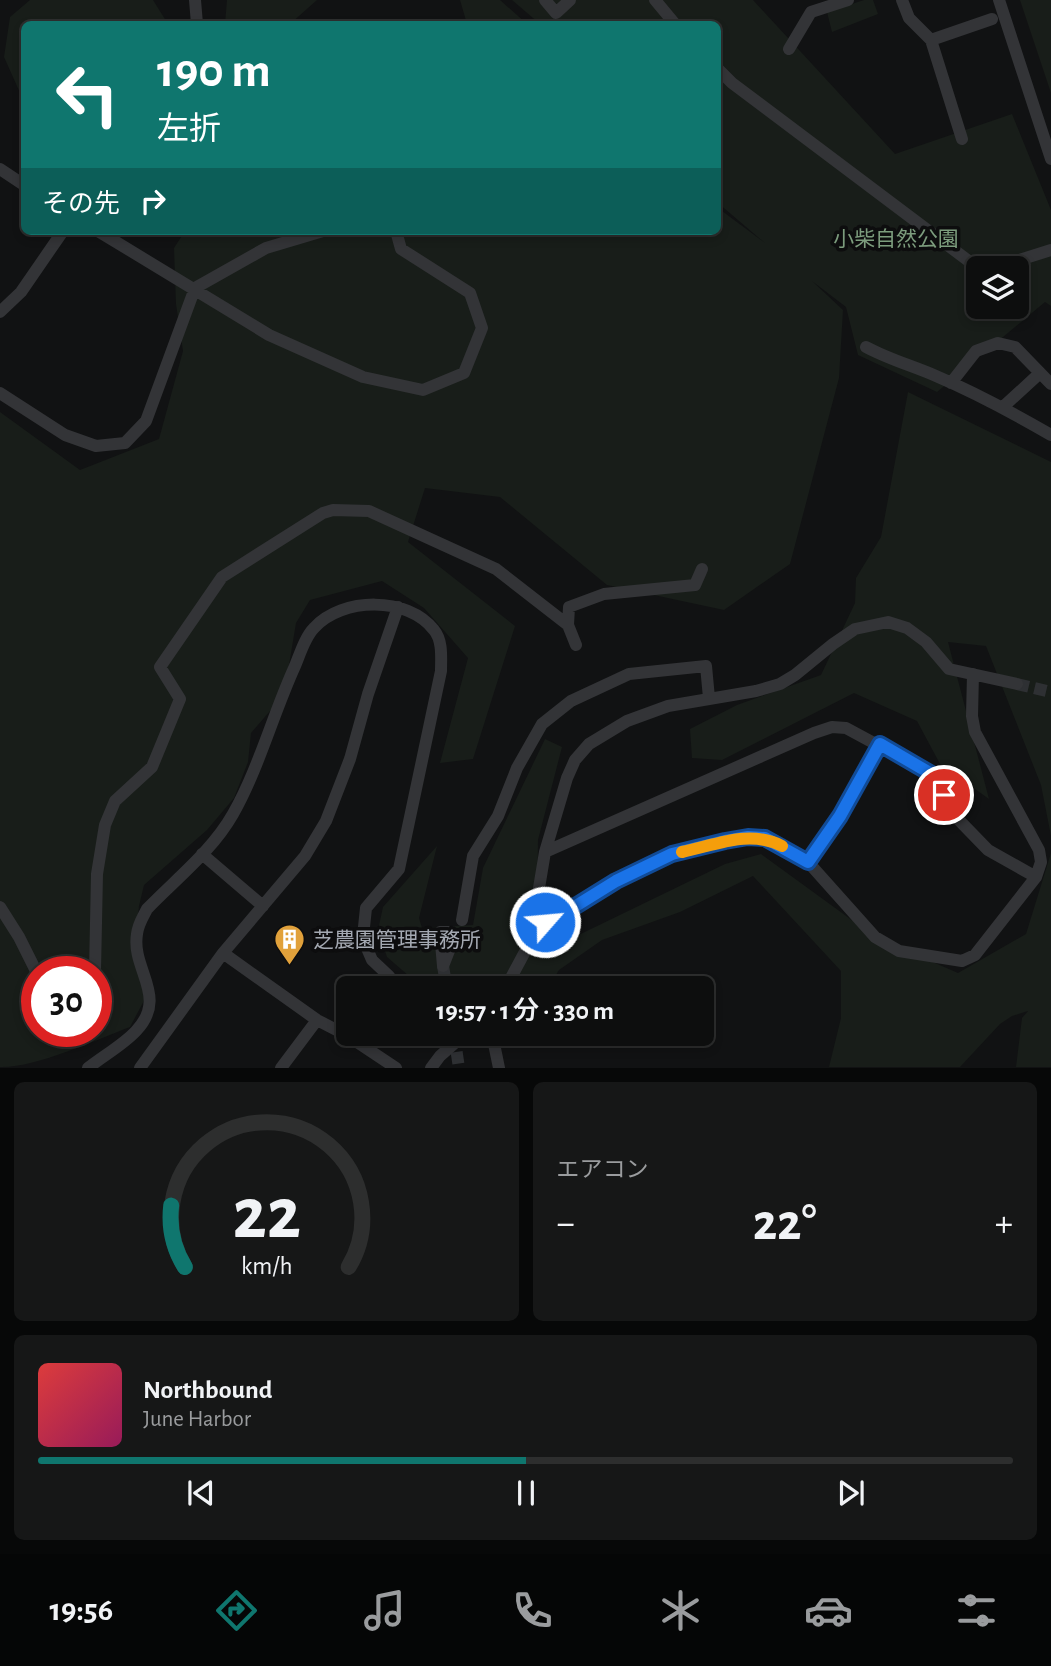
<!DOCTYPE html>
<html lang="ja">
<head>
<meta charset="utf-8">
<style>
	:root { --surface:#0d0e0e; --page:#161717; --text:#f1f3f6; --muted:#9a9c9e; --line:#2d2e2e; --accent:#0f766e }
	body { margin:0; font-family:"Alegreya Sans","Noto Sans JP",sans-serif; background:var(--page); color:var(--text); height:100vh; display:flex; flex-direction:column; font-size:26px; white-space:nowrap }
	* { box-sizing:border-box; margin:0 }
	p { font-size:23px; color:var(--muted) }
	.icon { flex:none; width:38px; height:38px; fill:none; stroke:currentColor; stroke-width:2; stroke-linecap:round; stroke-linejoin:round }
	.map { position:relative; height:1068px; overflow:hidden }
	.details { display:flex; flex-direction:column; gap:14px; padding:14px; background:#070808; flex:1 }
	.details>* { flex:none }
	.guide { position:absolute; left:21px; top:21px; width:700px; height:214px; border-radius:10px; box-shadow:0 4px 10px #0003,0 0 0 2px var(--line); background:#0f766e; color:#fff; overflow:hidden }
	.tools { position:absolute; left:966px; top:256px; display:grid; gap:14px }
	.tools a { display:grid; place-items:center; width:63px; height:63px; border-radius:10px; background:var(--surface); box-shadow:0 4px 10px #0003,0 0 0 2px var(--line); font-size:35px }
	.speed { position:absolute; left:21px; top:956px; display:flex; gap:14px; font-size:35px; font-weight:700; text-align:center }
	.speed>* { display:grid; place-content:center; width:91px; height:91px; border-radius:50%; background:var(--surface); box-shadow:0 4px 10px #0003,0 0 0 2px var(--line); line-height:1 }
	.speed .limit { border:10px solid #d22; background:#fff; color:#111 }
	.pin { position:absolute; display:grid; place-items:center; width:60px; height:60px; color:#fff; margin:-30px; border:4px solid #fff; border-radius:50%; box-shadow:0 2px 7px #0007 }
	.me { position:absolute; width:77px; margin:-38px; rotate:63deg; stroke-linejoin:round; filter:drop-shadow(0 0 5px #0008) }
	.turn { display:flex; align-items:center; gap:24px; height:147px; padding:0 21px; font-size:32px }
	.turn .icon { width:91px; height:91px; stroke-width:2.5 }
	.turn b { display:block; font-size:49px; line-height:60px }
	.then { display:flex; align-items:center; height:66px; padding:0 21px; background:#0003; gap:14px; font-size:26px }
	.big { font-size:52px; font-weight:600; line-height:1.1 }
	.details .card { flex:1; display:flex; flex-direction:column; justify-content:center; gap:10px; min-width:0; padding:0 24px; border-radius:10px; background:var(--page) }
	.details .dial { align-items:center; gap:0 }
	.dial svg { height:182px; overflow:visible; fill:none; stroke:var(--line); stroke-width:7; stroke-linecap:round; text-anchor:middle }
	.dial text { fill:var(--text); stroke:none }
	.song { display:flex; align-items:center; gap:21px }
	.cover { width:84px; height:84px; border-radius:10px; background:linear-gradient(135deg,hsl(0 70% 55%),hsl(330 70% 35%)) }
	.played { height:7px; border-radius:4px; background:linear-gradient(90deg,var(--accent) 50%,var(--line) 50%) }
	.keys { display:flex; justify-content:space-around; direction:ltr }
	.heat { display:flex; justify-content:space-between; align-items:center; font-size:38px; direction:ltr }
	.details .tiles { flex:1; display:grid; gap:14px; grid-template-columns:1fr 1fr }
	.card:last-child { grid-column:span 2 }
	.trip { position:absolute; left:336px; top:976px; width:378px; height:70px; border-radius:10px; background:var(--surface); box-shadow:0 4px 10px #0003,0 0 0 2px var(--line); font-weight:600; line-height:70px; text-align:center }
	.tab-bar { display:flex; height:112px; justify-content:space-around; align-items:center; background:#050606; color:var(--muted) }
	.tab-bar .icon { width:49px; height:49px }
	.tab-bar .on { color:var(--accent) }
	.tab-bar b { font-size:32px; color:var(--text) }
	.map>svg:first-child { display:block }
	.green { fill:#181d19; fill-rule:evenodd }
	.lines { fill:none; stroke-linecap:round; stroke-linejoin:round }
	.minor-tunnel { stroke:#2e3033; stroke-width:12; stroke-dasharray:12 6; stroke-linecap:butt }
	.minor { stroke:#333437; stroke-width:12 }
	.route-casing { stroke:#114b97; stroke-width:18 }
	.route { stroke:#1a73e8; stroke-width:12 }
	.slow { stroke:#f59e0b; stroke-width:12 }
	.labels { text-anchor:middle; stroke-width:7; stroke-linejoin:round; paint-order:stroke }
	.park-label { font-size:21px; fill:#7c9c7d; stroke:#0d0d0e }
	.poi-label { font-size:21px; fill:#a4a9b2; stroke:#0d0d0e; text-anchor:start }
</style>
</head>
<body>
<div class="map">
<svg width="1051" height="1068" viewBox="0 0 1051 1068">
	<rect width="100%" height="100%" fill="#111213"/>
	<path class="green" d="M 30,0 L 153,0 L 168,24 L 24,24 L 24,95 L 21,95 L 4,57 L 10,17 Z
		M 227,0 L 317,0 L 290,24 L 225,24 Z
		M 460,0 L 500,0 L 527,24 L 467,24 Z
		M 512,0 L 753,0 L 895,154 L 1012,114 L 1051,210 L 1051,306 L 1045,302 L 937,392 L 858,355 L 846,307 L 812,281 L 843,310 L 839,378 L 790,564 L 724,610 L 607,585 L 500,497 L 425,488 L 408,542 L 515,626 L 473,759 L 440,763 L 468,658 L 424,608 L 382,581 L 310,600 L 296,623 L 289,665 L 277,703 L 251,733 L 248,762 L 234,798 L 207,830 L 144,885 L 139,906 L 136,937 L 147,995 L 130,1027 C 95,1040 36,1068 0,1067 L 0,412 L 80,470 L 159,439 L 183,351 L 176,304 L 174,248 L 185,231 L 718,231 L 718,208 L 765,243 L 718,203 L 718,24 L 540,24 ZM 978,268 L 1017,268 L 1017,306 L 978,306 ZM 37,971 L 96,971 L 96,1031 L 37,1031 Z
		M 864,0 L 873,0 L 878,14 L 832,32 L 827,12 Z
		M 1020,0 L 1051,0 L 1051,93 Z
		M 908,392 L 1051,462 L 1051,836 L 1041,785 L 986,646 L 948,642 L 989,799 L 940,764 L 917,721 L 854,693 L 722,760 L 692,758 L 690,729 L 737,705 L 821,675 L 855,603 L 856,578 L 881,537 Z
		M 545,739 L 562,747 L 538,840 L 537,934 L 558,945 L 725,864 L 761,854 L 875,937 L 958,973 L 1026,934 L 1051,853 L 1051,1067 L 1016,1067 L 1022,1018 L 1028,1011 L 1012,1016 L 1000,1024 L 960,1067 L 829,1067 L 841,1018 L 841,971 L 753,876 L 680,912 L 602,940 L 559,970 L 547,989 L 424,989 L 387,957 L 378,930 L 383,907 L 437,846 L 419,918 L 422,928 L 473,925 L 483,868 Z"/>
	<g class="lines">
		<path class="minor-tunnel" d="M 1017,684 L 1051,692
			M 443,966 L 447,989
			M 454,1034 L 459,1068"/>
		<path class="minor" d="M 195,0 L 197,24
			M 545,0 L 556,13 L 570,0
			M 655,0 L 675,24
			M 902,0 L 909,18 L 931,40 L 962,139
			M 999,0 L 1051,159
			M 931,40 L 992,19
			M 789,49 L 811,12 L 848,0
			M 718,69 L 732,83 L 978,268
			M 0,169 L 24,185
			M 98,231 L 269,335 L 363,377 L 423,390 L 464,373 L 482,328 L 470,293 L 401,249 L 396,231
			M 994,268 L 1051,250
			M 0,312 L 21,292 L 63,231
			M 866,347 C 888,359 913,366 936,376 C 976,393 1013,413 1051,435
			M 951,383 L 976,351 L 998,343 L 1015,347 L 1051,384
			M 0,393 L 65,435 L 96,446 L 125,443 L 146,421 L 195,288 L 266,248 L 323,231
			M 1003,407 L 1040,373
			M 568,625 L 569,607 L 604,594 L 695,585 L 702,569
			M 545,852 L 814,733 L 832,727 L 846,728 L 935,776 L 954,815 L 988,850 L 1036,877
			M 202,854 L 263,906
			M 808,862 L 840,816 L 880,744
			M 0,907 L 19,937 L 37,973
			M 462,920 L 473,856 L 498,816 L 517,768 L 542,724 L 571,701 L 629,674 L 706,666 L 709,698
			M 545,922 L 539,888 L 545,852 L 567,778 L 575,760 L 589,744 L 627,721 L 668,706 L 756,691 L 780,684 L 795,675 L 833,644 L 855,629 L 888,622 L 907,628 L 926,642 L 949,669 L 1017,684
			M 440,932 L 451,932 L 452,943 L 443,966 Z
			M 223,953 L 317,1020 L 348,1036 L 396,1068
			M 95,971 L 97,874 L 105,825 L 115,801 L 152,767 L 180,699 L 160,667 L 222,577 L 323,513 L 333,510 L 369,511 L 496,569 L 568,625 L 576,645
			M 505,989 L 528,946 L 545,922 L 566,912 L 616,881 L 672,854 L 748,837 L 765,839 L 779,844 L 808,862 L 875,937 L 899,951 L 962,961 L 975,955 L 1036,877 L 1041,862 L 1039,850 L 975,732 L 972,716 L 973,674
			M 492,1034 L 499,1068
			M 88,1068 C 103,1056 123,1045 136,1031 C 169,996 131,970 137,934 C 138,924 143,917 147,909 C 177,878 212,851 233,814 C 259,768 273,714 295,666 C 300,654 305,637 314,628 C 342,597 408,596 434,630 C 443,641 441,658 441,671 L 399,869 L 366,908 L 364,927 L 366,946 L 372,960 L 389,976 L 380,989
			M 140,1068 L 223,953 L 305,856 L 326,821 L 350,759 L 368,694 L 398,607
			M 281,1068 L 317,1020
			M 431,1068 L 440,1056 L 465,1034"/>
	</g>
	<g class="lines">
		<defs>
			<path id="route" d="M 545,922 L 566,912 L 616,881 L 672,854 L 725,841 L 748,837 L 765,838 L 808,862 L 840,816 L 880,744 L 935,776 L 944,795"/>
		</defs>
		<use href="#route" class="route-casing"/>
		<use href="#route" class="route"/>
		<path class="slow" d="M 682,852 C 716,845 749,829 782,846"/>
	</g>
	<defs>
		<symbol id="building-pin" viewBox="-11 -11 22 30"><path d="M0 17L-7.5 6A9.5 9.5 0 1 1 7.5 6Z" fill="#e1a13b" stroke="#0d0d0e"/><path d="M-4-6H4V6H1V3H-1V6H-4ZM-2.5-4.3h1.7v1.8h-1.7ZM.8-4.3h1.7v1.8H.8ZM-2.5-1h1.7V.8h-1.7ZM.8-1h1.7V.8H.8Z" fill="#fff"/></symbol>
	</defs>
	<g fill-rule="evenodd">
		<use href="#building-pin" x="272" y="922" width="35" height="47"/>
	</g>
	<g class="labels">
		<g class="park-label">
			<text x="896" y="246">小柴自然公園</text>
		</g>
		<g class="poi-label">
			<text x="313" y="947">芝農園管理事務所</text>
		</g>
	</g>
</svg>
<div class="tools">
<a><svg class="icon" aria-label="layers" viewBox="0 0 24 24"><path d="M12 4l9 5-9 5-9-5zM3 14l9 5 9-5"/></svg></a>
</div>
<div class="speed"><div class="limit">30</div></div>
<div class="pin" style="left:944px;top:795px;background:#d93025"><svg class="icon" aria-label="arrive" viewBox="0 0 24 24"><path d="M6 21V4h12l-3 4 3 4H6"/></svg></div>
<svg class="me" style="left:545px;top:922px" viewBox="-20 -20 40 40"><circle r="17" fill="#1a73e8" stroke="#fff" stroke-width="3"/><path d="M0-11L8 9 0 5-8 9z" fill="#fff"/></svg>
<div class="trip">19:57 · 1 分 · 330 m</div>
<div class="guide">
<div class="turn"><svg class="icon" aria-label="left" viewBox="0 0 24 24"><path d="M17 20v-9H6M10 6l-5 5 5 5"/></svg><div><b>190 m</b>左折</div></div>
<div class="then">その先<svg class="icon" aria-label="right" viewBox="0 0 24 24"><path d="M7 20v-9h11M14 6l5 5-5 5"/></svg></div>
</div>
</div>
<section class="details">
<div class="tiles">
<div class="card dial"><svg viewBox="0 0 100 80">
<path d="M14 69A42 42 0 1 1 86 69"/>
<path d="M14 69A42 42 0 0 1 8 42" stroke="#0f766e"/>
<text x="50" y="56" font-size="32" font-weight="700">22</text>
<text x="50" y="72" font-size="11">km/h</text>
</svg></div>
<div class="card"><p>エアコン</p>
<div class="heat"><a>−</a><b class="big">22°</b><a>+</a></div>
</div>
<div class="card">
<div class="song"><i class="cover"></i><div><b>Northbound</b><p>June Harbor</p></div></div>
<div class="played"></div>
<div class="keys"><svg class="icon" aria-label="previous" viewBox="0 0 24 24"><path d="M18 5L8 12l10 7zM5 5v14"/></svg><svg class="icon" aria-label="pause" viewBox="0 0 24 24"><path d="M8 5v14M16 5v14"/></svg><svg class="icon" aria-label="next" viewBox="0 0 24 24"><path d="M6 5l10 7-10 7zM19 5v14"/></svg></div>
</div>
</div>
</section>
<nav class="tab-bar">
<b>19:56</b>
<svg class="icon on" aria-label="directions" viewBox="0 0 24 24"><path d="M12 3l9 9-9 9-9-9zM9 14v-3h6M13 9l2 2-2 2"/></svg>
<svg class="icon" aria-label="music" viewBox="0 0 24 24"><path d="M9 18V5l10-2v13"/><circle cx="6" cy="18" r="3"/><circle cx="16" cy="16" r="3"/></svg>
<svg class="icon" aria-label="phone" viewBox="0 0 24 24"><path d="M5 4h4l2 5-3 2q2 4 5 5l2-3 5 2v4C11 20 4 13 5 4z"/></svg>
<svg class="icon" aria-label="climate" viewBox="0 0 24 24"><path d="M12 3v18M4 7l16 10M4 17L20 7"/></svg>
<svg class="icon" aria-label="car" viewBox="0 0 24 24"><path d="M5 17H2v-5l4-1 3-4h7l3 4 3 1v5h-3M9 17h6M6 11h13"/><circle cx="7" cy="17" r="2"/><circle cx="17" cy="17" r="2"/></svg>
<svg class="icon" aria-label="filters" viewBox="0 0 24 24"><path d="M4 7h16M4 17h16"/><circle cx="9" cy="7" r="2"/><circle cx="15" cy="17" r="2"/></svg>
</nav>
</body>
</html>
